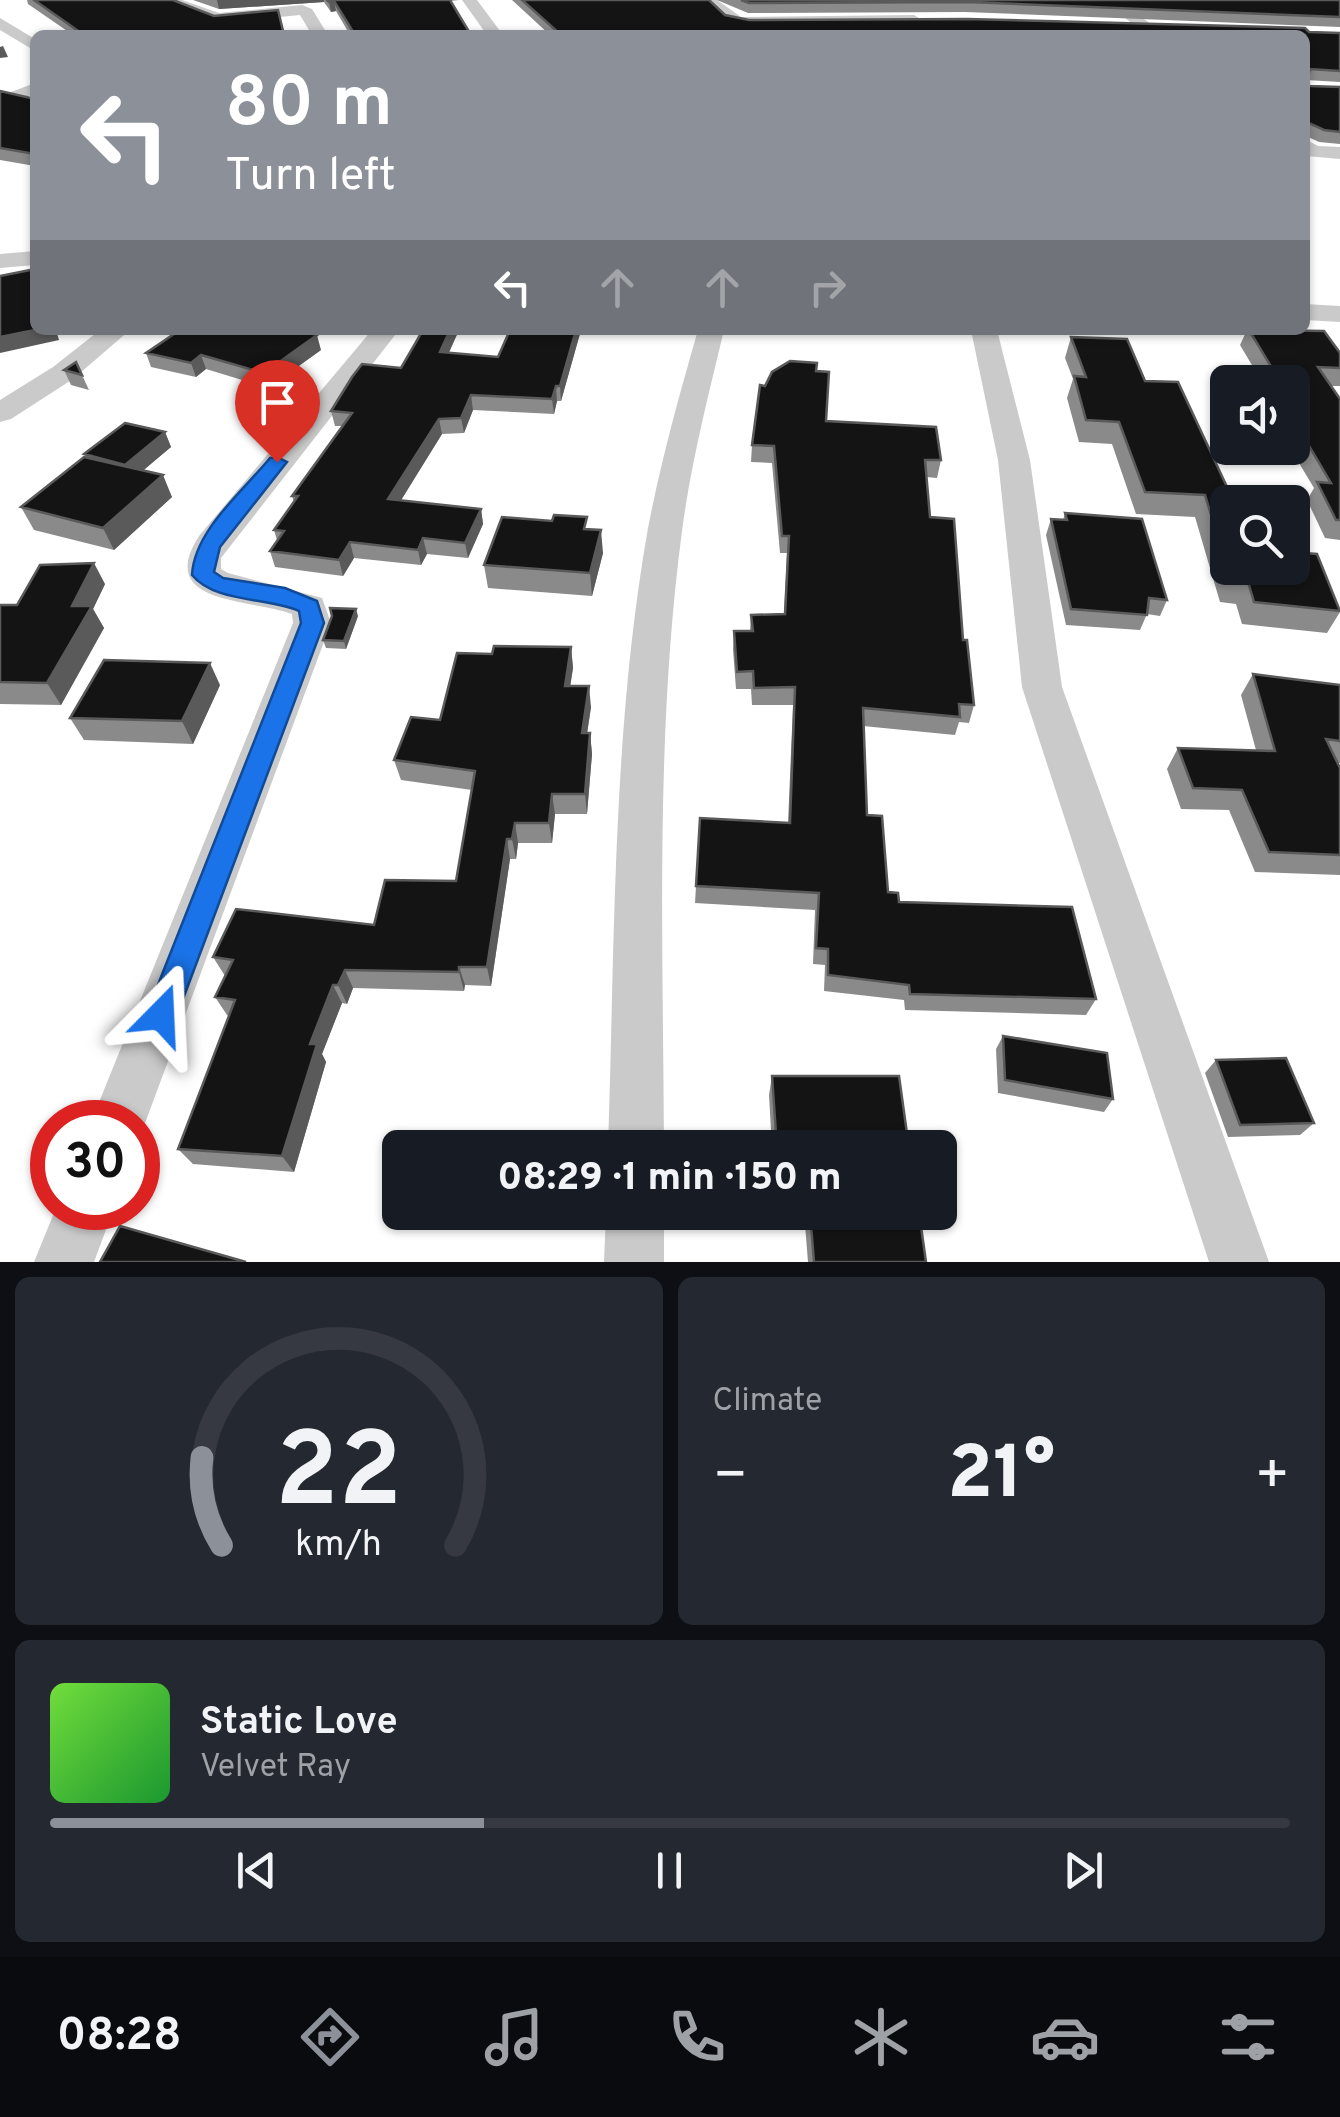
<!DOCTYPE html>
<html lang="en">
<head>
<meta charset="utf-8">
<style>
	:root { --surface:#171b24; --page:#242831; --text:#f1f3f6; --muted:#9ea1a6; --line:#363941; --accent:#8c9099 }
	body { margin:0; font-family:Overpass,sans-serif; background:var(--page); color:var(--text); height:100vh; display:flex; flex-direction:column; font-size:38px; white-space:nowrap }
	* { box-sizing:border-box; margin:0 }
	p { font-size:32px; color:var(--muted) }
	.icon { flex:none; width:55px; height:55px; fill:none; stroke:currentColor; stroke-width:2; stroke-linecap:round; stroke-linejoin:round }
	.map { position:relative; height:1262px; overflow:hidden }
	.panel { display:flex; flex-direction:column; gap:15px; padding:15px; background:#0d0f14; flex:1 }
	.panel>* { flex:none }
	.hud { position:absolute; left:30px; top:30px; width:1280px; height:305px; border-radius:15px; box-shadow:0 2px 8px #0004; background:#8c9099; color:#fff; overflow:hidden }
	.tools { position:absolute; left:1210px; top:365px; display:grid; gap:20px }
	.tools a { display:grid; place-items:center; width:100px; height:100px; border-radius:15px; background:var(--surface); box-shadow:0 2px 8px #0004; font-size:50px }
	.speed { position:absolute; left:30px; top:1100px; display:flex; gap:20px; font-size:50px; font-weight:700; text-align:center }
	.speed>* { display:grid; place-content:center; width:130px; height:130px; border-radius:50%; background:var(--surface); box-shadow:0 2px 8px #0004; line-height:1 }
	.speed .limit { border:15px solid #d22; background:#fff; color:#111 }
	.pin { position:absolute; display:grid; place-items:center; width:85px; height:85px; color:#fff; margin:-102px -42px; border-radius:50% 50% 50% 0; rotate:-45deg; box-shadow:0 0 10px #0007 }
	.pin .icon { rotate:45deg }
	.me { position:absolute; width:110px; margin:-55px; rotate:21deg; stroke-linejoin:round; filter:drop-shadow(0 0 8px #0008) }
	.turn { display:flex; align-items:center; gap:35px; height:210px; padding:0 30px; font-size:45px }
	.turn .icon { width:130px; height:130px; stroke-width:2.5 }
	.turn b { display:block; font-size:70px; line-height:85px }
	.lanes { display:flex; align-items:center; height:95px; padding:0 30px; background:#0003; justify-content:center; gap:50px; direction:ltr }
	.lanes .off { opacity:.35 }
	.big { font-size:75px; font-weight:800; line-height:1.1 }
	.panel .card { flex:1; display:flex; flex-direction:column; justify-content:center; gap:15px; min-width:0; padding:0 35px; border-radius:15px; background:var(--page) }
	.panel .dial { align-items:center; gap:0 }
	.dial svg { height:260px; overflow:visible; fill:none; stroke:var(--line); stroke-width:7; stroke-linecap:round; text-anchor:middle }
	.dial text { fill:var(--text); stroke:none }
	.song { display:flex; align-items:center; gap:30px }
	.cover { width:120px; height:120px; border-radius:15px; background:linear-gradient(135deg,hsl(100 70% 55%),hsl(130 70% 35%)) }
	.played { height:10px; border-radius:5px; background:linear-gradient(90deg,var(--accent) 35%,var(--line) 35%) }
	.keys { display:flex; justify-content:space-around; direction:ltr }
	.heat { display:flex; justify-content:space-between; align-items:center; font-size:55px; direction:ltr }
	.panel .tiles { flex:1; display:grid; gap:15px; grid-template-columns:1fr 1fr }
	.card:last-child { grid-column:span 2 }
	.trip { position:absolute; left:382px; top:1130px; width:575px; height:100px; border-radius:15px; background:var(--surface); box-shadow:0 2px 8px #0004; font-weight:800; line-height:100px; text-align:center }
	.tab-bar { display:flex; height:160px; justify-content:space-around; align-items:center; background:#090b0e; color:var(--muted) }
	.tab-bar .icon { width:70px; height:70px }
	.tab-bar .on { color:var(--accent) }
	.tab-bar b { font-size:45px; color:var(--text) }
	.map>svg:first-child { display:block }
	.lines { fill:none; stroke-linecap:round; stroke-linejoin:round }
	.minor { fill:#cacaca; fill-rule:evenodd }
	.wall { fill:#8a8a8a }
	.shaded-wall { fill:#5a5a5a }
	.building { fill:#141414; stroke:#5a5a5a; stroke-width:2.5 }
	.route { fill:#1a73e8; stroke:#114b97; stroke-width:2.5 }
</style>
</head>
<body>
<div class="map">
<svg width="1340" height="1262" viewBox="0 0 1340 1262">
	<rect width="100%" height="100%" fill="#fff"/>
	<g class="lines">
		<path class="minor" d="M 161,0 L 182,0 L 219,13 L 302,5 L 312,9 L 328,35 L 312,35 L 300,15 L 218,23 Z
			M 462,0 L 477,0 L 503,35 L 487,35 Z
			M 702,0 L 717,0 L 741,17 L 914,15 L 922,20 L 914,25 L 738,27 L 709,10 Z
			M 1101,0 L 1118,0 L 1159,30 L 1145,33 Z
			M 0,18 L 35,39 L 35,51 L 0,30 Z
			M 35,83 L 35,94 L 12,101 L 3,95 Z
			M 1305,139 L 1318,146 L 1340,147 L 1340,159 L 1306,156 Z
			M 35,251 L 35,265 L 0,268 L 0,254 Z
			M 1305,304 L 1340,306 L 1340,322 L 1305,320 Z
			M 100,330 L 130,330 L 73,379 L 11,419 L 0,422 L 0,400 L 53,367 Z
			M 372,330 L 399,330 L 221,558 L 221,569 L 228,573 L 322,598 L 331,623 L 138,1142 L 138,1122 L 91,1122 L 293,623 L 292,614 C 249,598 155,605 199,536 Z
			M 698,330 L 724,330 C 708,397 691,463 682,531 C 655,735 663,942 664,1148 L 608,1148 C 615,942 612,732 648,528 C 661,461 679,396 698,330 Z
			M 971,330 L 997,330 L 1030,460 L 1062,687 L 1269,1262 L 1209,1262 L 1022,687 L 998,460 Z
			M 56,1208 L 114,1208 L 94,1262 L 34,1262 Z
			M 606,1212 L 664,1212 L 664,1262 L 604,1262 Z"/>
	</g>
	<path class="wall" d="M 27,0 L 173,0 L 214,16 L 284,35 L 73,35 L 28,4 Z
		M 193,0 L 459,0 L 450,1 L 471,35 L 350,35 L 336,11 L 331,12 L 324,2 L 219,9 Z
		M 512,0 L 709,0 L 725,15 L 749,20 L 1340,33 L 1340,82 L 1306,80 L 1306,83 L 1310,86 L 1340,87 L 1340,144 L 1319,142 L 1306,136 L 1305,140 L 1305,35 L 550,35 Z
		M 717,0 L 1340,0 L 1340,27 L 965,12 L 748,13 Z
		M 0,91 L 35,99 L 35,166 L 0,160 Z
		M 459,330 L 449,353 L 498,357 L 581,330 L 561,401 L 557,401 L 554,414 L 473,410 L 464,433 L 442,434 L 400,501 L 481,509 L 483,524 L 468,558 L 427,554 L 421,565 L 354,558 L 343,576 L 275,567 L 270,551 L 277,540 L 274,530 L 294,502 L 292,496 L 342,426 L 335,426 L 331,411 Z
		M 1247,330 L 1305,330 L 1340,353 L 1340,386 L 1331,386 L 1340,399 L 1340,540 L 1325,538 L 1307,500 L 1314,488 L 1290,448 L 1292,448 L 1292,382 L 1262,382 L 1240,345 Z
		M 1071,337 L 1145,381 L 1178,382 L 1228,568 L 1340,610 L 1340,612 L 1327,633 L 1242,624 L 1236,604 L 1220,602 L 1195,517 L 1136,514 L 1112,444 L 1079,442 L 1067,398 L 1073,379 L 1065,358 Z
		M 321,350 L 268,388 L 206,369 L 196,377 L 151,367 L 146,353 Z
		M 76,362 L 89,390 L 71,385 L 64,370 Z
		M 816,371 L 826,421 L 941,460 L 937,478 L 926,477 L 930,517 L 963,640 L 974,705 L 969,723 L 959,722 L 955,735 L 863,726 L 867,815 L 888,892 L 899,902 L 1096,999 L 1086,1015 L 905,1010 L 904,1000 L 824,991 L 825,965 L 813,964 L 815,910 L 695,903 L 700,818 L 788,823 L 793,705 L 752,705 L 751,689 L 736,689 L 733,649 L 734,631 L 750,631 L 751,615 L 784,614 L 787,553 L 780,553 L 772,463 L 751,462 L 752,445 L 765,386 Z
		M 165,432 L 171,447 L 143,470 L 172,497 L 114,550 L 34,530 L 21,507 L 86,457 L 84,454 Z
		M 1065,513 L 1167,600 L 1160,616 L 1147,614 L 1140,630 L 1066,625 L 1046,535 L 1051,519 L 1063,520 Z
		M 588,529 L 603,553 L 592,596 L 488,588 L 484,565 Z
		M 105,584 L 93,609 L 104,628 L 61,705 L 0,704 L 0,605 L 17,605 Z
		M 358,616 L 346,649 L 326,648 L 323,640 Z
		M 571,647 L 573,668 L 570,686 L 591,707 L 587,733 L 590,733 L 592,754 L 587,814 L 555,814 L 552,843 L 518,843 L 516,859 L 510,859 L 491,986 L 465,985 L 464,991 L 353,988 L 347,1004 L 342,1003 L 322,1054 L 326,1062 L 294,1172 L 193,1164 L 178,1149 L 229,1016 L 227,1015 L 215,997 L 225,976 L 213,957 L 374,925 L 456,881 L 472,790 L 401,780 L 394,760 L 440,720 L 492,654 Z
		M 1253,674 L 1340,685 L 1340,763 L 1338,763 L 1340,768 L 1340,875 L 1255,872 L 1229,810 L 1181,809 L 1167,769 L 1178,748 L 1256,750 L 1241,695 Z
		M 220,685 L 193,744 L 84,740 L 70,718 Z
		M 1003,1036 L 1113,1099 L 1104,1112 L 998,1093 L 996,1049 Z
		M 1216,1060 L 1314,1123 L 1300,1135 L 1228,1137 L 1205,1073 Z
		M 772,1076 L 909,1148 L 772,1148 L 769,1095 Z
		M 804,1212 L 919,1212 L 926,1262 L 808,1262 Z"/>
	<path class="shaded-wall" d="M 217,0 L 324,0 L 324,2 L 219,9 Z
		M 334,1 L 336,11 L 331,12 L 329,2 Z
		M 3,46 L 8,57 L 0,58 L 0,47 Z
		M 35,330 L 56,330 L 59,340 L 0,353 L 0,337 Z
		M 450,330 L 459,330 L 442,367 L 440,352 Z
		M 576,330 L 581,330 L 561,401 L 560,386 Z
		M 317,335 L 321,350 L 268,388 L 264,373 Z
		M 201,355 L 206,369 L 196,377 L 191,363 Z
		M 556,386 L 557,401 L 554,414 L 552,399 Z
		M 471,395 L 473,410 L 464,433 L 461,418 Z
		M 439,419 L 442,434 L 392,515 L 388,499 Z
		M 165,432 L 171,447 L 132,480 L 125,465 Z
		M 163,475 L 172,497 L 114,550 L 103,528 Z
		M 481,509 L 483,524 L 468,558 L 465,543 Z
		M 601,530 L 603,553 L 592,596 L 590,573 Z
		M 423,538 L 427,554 L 421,565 L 418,550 Z
		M 350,542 L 354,558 L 343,576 L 339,560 Z
		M 94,563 L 105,584 L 93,609 L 104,628 L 61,705 L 47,683 L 72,606 Z
		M 356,609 L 358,616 L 346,649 L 344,641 Z
		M 571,647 L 573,668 L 567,707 L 565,686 Z
		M 210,663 L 220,685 L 193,744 L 182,721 Z
		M 589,686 L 591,707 L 584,754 L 582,733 Z
		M 590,733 L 592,754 L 587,814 L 585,794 Z
		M 552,794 L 555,814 L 552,843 L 549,823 Z
		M 515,823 L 518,843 L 516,859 L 512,839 Z
		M 507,839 L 510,859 L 491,986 L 487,967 Z
		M 459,967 L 465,985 L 464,991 L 459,972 Z
		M 345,970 L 353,988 L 347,1004 L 338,985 Z
		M 333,985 L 342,1003 L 322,1054 L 326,1062 L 294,1172 L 282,1156 L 310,1044 Z"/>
	<path class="building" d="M 34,0 L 173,0 L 214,16 L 278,10 L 284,35 L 246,35 L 245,32 L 238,35 L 84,35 Z
		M 327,0 L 450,0 L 471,35 L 355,35 L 334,1 L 329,2 Z
		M 522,0 L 709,0 L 725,15 L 749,20 L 967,19 L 1305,28 L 1309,32 L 1340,33 L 1340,71 L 1310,69 L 1306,83 L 1310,86 L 1340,87 L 1340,132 L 1324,130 L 1309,123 L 1307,136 L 1305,136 L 1305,35 L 837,35 L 765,33 L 765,35 L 561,35 Z
		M 741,0 L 1340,0 L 1340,17 L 967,2 L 749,3 Z
		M 0,91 L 35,99 L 35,154 L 0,148 Z
		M 35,269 L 35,330 L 0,337 L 0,276 Z
		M 180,330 L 297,330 L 317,335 L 264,373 L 201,355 L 191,363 L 146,353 Z
		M 423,330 L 450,330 L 440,352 L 498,357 L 510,330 L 576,330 L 560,386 L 556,386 L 552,399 L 471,395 L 461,418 L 439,419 L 388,499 L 481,509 L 465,543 L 423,538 L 418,550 L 350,542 L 339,560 L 270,551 L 284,531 L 274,530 L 298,496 L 292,496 L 352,413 L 331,411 L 352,377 L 362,364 L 401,368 Z
		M 1249,330 L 1324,331 L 1340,353 L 1340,368 L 1318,367 L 1340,399 L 1340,520 L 1336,520 L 1317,482 L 1331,483 L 1292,417 L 1292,382 L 1272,382 L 1269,378 L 1278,378 Z
		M 1071,337 L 1127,339 L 1145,381 L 1178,382 L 1234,502 L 1228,502 L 1228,568 L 1292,568 L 1292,552 L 1317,554 L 1340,611 L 1254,602 L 1248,582 L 1231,580 L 1205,495 L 1145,492 L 1119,422 L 1086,420 L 1074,376 L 1086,377 Z
		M 790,361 L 817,363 L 816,371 L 829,372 L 826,421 L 936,427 L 941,460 L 925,460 L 930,517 L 954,519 L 963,640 L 967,640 L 974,705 L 959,704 L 960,717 L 863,708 L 867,815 L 882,816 L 888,892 L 898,893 L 899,902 L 1072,907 L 1096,999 L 910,994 L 909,985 L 828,975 L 828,949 L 816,948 L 819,893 L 696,886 L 700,818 L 790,823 L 795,687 L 754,688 L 753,671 L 737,672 L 734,631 L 753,631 L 751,615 L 785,614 L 789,536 L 782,536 L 774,446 L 752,445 L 760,385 L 765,386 L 772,372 Z
		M 76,362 L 82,375 L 64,370 Z
		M 125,423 L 165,432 L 125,465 L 84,454 Z
		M 84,457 L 163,475 L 103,528 L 21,507 Z
		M 1065,513 L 1142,519 L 1167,600 L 1149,598 L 1147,615 L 1071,609 L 1051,519 L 1067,520 Z
		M 554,515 L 587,517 L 584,529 L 601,530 L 590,573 L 484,565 L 502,517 L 552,521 Z
		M 94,563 L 72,606 L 92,606 L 47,683 L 0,682 L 0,605 L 17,605 L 40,565 Z
		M 330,608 L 356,609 L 344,641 L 323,640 L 332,616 Z
		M 494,646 L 571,647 L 565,686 L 589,686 L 582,733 L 590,733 L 585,794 L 552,794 L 549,823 L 515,823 L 512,839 L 507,839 L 487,967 L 459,967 L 459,972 L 345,970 L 338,985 L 333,985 L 310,1044 L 317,1044 L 282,1156 L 178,1149 L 235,1000 L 215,997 L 233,960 L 213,957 L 236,909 L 374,925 L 385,880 L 456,881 L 475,771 L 394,760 L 411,717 L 440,720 L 457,653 L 492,654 Z
		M 104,660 L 210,663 L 182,721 L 70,718 Z
		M 1253,674 L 1340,685 L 1340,741 L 1326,739 L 1340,768 L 1340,855 L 1269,852 L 1242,790 L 1193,788 L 1178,748 L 1275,751 Z
		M 1003,1036 L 1107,1053 L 1113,1099 L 1005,1080 Z
		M 1286,1058 L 1314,1123 L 1240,1125 L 1216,1060 Z
		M 772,1076 L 899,1076 L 909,1148 L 777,1148 Z
		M 810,1212 L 919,1212 L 926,1262 L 814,1262 Z
		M 120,1226 L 246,1262 L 100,1262 Z"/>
	<path class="route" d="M 277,457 L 287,462 L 220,547 L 214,572 L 223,578 L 285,588 L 317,601 L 324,623 L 177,1015 L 172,1025 L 161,1030 L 150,1025 L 146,1015 L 301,623 L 299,611 C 267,597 215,603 192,575 C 194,531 243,491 270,458 Z"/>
</svg>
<div class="tools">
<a><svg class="icon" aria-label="sound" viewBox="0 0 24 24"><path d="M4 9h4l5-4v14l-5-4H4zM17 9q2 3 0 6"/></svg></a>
<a><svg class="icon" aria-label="search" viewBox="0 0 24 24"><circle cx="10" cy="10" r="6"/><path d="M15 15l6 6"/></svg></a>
</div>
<div class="speed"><div class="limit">30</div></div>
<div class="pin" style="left:277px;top:462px;background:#d93025"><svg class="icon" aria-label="arrive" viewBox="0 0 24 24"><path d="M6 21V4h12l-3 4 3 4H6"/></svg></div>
<svg class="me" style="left:161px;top:1015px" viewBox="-20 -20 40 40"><path d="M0-17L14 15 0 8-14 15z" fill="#1a73e8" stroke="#fff" stroke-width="4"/></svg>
<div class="trip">08:29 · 1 min · 150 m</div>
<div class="hud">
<div class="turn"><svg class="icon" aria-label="left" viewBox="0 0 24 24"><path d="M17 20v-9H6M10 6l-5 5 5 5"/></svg><div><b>80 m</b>Turn left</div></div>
<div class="lanes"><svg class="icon" aria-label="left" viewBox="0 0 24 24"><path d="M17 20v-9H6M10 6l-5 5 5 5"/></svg><svg class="icon off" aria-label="ahead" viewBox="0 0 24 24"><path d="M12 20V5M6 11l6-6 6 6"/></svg><svg class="icon off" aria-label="ahead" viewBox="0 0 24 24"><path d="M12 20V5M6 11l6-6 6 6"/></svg><svg class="icon off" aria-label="right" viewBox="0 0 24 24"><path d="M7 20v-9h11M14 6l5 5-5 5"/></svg></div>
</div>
</div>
<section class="panel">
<div class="tiles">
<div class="card dial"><svg viewBox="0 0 100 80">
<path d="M14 69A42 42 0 1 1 86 69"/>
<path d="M14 69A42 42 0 0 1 8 42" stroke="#8c9099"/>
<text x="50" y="56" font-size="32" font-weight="700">22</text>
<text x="50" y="72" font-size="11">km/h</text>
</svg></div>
<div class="card"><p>Climate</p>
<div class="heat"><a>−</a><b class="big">21°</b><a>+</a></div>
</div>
<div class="card">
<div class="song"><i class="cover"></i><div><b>Static Love</b><p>Velvet Ray</p></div></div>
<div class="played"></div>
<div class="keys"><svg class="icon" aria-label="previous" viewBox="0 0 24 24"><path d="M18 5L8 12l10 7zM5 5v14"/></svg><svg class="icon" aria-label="pause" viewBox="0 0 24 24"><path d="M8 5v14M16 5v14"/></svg><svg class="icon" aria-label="next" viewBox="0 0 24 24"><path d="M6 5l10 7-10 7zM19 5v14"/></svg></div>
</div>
</div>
</section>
<nav class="tab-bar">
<b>08:28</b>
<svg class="icon on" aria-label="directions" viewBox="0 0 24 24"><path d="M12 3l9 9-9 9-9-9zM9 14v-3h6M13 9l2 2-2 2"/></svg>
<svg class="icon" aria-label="music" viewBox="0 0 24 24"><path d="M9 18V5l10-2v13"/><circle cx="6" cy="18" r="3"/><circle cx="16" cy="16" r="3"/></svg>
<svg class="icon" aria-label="phone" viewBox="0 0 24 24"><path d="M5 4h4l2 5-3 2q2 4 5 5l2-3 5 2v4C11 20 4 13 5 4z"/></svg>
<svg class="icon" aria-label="climate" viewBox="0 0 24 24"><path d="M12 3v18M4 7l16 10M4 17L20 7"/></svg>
<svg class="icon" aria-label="car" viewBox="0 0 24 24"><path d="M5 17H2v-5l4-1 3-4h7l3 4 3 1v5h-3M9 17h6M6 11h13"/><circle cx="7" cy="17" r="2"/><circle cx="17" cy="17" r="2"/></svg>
<svg class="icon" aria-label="filters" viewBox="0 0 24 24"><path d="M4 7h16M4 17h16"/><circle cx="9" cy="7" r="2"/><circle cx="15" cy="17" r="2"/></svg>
</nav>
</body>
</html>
